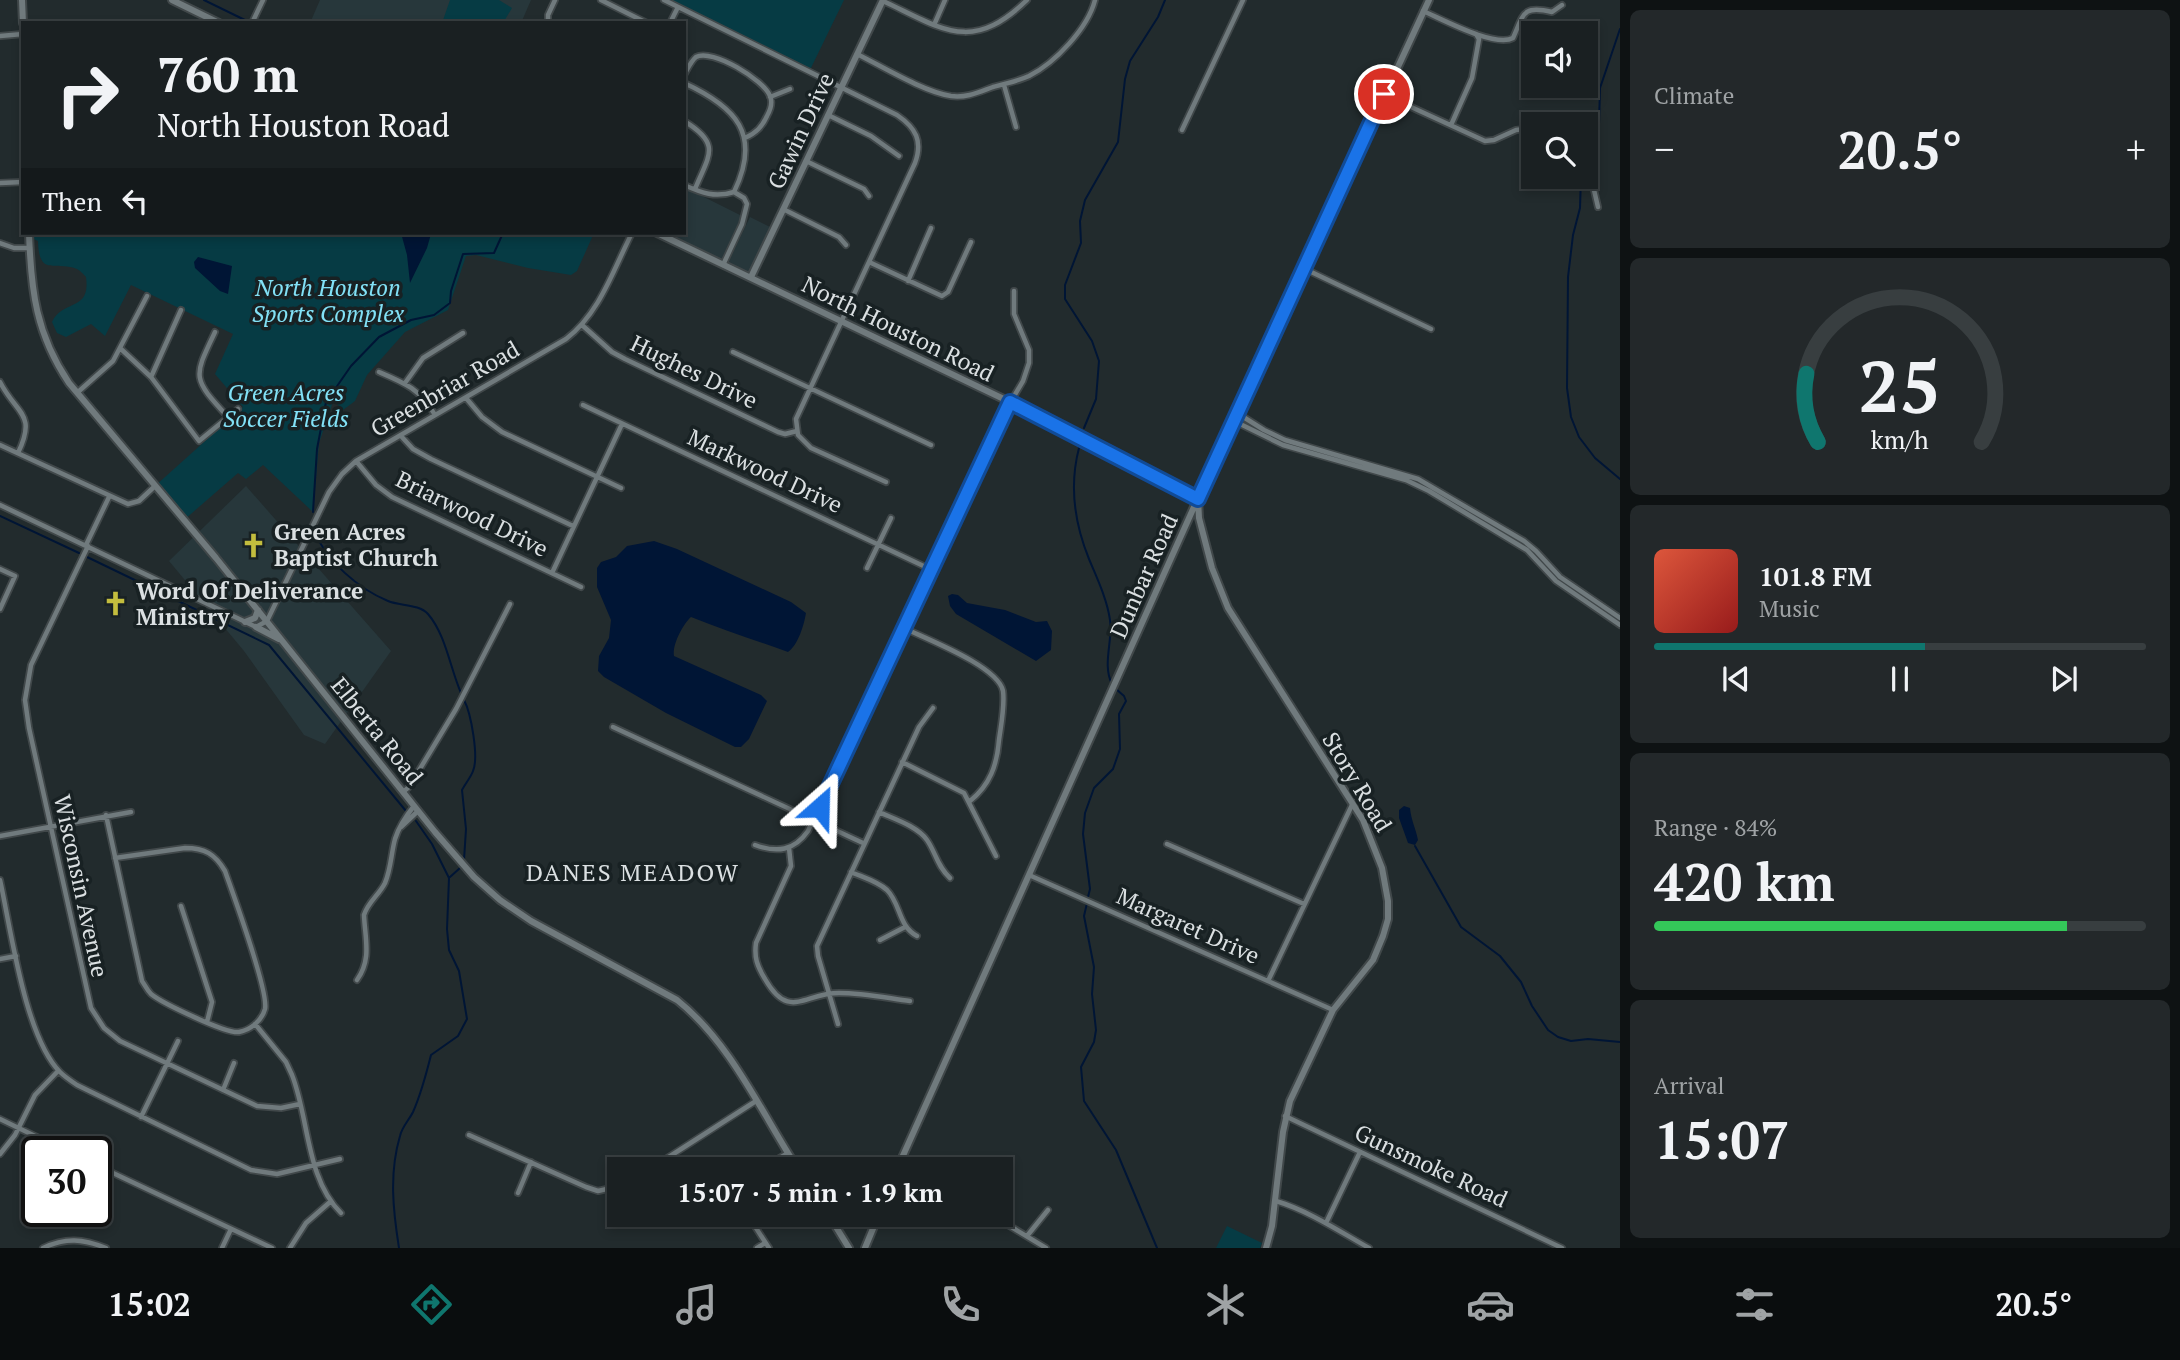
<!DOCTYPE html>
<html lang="en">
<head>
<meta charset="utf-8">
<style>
	:root { --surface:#1a2022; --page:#23282a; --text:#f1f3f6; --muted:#9fa3a5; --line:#383e40; --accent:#0f766e }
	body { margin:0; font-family:"PT Serif",serif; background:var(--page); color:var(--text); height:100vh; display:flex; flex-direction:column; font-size:26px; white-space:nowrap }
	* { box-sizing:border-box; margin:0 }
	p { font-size:23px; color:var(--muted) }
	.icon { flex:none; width:38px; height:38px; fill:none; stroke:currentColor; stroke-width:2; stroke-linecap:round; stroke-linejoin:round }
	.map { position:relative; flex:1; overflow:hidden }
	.sheet { display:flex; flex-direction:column; gap:10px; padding:10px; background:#0e1213; width:560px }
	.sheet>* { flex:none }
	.guide { position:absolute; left:21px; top:21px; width:665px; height:214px; border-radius:0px; box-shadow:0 4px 10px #0003,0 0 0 2px var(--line); background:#1a2022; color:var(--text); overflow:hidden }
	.controls { position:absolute; left:1521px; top:21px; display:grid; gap:14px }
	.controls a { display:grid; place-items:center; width:77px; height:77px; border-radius:0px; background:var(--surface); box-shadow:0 4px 10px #0003,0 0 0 2px var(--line); font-size:35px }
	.speed { position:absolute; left:21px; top:1136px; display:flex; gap:14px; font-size:35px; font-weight:700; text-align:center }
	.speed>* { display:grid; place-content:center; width:91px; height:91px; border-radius:50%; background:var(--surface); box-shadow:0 4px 10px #0003,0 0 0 2px var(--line); line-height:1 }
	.speed .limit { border:4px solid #111; border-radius:10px; background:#fff; color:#111 }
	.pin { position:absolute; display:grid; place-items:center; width:60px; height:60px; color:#fff; margin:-30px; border:4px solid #fff; border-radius:50%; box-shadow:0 2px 7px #0007 }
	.me { position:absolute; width:77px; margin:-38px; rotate:25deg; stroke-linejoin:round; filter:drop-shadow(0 0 5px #0008) }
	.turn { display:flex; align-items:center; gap:24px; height:147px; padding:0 21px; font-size:32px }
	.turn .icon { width:91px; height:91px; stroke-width:2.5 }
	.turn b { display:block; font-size:49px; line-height:60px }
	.then { display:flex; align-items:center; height:66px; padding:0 21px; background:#0003; gap:14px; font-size:26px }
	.big { font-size:52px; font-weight:800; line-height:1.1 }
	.sheet .tile { flex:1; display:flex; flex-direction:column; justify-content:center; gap:10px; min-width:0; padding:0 24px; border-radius:10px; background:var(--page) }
	.sheet .dial { align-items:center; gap:0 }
	.dial svg { height:182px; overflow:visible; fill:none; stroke:var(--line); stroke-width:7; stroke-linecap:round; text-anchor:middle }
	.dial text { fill:var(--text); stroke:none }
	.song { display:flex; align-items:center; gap:21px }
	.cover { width:84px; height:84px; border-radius:10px; background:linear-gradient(135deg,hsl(10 70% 55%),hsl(0 70% 35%)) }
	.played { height:7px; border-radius:4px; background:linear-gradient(90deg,var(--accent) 55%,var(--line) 55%) }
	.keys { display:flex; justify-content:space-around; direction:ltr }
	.heat { display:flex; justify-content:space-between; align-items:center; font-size:38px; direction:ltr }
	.charge { height:10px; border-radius:5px; background:linear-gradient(90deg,#34c759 84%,var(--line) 0) }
	.trip { position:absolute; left:607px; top:1157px; width:406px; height:70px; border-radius:0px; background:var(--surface); box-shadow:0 4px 10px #0003,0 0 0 2px var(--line); font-weight:800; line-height:70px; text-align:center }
	.tab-bar { display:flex; height:112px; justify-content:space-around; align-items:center; background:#0a0d0e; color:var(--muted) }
	.tab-bar .icon { width:49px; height:49px }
	.tab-bar .on { color:var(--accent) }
	.tab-bar b { font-size:32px; color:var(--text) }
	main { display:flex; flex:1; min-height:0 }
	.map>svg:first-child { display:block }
	.built { fill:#27373b }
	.green { fill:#063b44 }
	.water { fill:#001535 }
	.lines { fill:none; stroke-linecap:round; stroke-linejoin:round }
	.stream { stroke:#001535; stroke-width:2 }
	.street-casing { stroke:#41484a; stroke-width:8 }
	.secondary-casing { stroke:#41484a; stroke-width:10 }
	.street { stroke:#707a7d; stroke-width:4.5 }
	.secondary { stroke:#707a7d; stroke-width:6 }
	.route-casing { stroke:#114b97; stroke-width:18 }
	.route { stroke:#1a73e8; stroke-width:12 }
	.labels { text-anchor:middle; stroke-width:7; stroke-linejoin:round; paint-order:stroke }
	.street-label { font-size:23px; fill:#dbe0e2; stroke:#182123 }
	.park-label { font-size:23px; font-style:italic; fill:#82e1f6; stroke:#182123 }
	.poi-label { font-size:23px; font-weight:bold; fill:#dbe0e2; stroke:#182123; text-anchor:start }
	.neighbourhood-label { font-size:24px; letter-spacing:2px; fill:#dbe0e2; stroke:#182123 }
</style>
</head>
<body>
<main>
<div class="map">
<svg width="1620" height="1248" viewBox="0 0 1620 1248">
	<rect width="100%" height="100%" fill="#222b2d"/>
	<path class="built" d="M 320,0 L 531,0 L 521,23 L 310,23 Z
		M 684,187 L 742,216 L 721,260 L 666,233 L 684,233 Z
		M 750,217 L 772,228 L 750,274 L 728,263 Z
		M 246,486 L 391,651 L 325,744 L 304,735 L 244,651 L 169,561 Z"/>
	<path class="green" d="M 450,0 L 499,0 L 512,8 L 503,23 L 442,23 Z
		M 671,0 L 844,0 L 810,70 Z
		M 29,233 L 594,233 L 577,271 L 571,275 L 528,268 L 476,255 L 466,256 L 448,310 L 405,332 L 367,375 L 355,401 L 343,410 L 336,403 L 336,393 L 319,443 L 313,512 L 263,465 L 246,479 L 238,473 L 184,520 L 155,486 L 243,407 L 215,374 L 233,334 L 131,285 L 105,336 L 91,324 L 66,337 L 57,333 L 52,322 C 63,299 91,312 86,277 C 83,274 81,271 77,269 C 55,260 39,278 38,241 L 29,237 Z
		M 1227,1226 L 1262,1243 L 1260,1248 L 1216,1248 Z"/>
	<path class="water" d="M 401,233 L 431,234 L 427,248 L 410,283 L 407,255 Z
		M 198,257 L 232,266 L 228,294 L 220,291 L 195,268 L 194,262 Z
		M 654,541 L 677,549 L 791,602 L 806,613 C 804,625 798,645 788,652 C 755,640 723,630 691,617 C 683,624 672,645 674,656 L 761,695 L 767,701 L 749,739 L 741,747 L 735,747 L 666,713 L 604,677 L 598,671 L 599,656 L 609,638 L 611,620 L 597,587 L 597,568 L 601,562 L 616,557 L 627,546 Z
		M 952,594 L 958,595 L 967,603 L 1005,610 L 1036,622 L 1047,621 L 1052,631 L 1051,650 L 1036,661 L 956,614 L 950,606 L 948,596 Z
		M 1404,806 L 1410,808 C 1411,820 1416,829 1418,840 L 1415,845 L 1408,843 L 1399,818 L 1399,810 Z"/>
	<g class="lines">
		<path class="stream" d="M 204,0 L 249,22
			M 1587,153 L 1599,124 L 1600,88 L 1620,29
			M 1581,177 L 1580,208 L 1573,235 L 1568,277 L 1567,388 L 1571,417 L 1579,437 L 1595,458 L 1620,479
			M 1084,428 L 1096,399 L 1099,361 L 1092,341 L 1065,299 L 1065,285 L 1081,243 L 1080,221 L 1085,200 L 1118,142 L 1125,79 L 1130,61 L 1158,17 L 1165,0
			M 1079,448 C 1069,486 1074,522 1089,559 C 1097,578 1107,599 1110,620 C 1113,641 1102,665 1112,684
			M 313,512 L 317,449 L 326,402 L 351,366 L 379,337 L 411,320 L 434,315 L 450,303 L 451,291 L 463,254 L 494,253 L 503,233
			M 0,516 L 79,553
			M 315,532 C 326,561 359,589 388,601 C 400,606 419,604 428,614 C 446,635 450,668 461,693
			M 85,556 L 269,645 L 406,811
			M 464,700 C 471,713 479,757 473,771 C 471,777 465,784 462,790 L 466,829 L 464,860
			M 1415,846 L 1461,927 L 1500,956 L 1521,982 L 1532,1006 L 1548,1030 L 1558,1037 L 1571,1041 L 1588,1039 L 1620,1042
			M 450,877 L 460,868
			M 1088,897 L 1090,889 L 1083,834 L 1085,813 L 1094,788 L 1113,769 L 1120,749 L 1119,714 L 1126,701 L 1124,696 L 1116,689
			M 1087,903 L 1084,916 L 1094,967 L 1092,994 L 1096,1030 L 1094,1042 L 1081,1067 L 1084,1101 L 1116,1150 L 1157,1248
			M 399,1248 C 393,1210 389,1173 400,1136 C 402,1127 409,1120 413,1112 C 421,1094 426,1075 431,1055 L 458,1036 L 467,1019 L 459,971 L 449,950 L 447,929 L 449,878 L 432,844 L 416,821"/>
		<defs>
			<path id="street" d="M 601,0 L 647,23
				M 664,0 L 897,115 C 916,128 923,141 915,163 L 796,419 L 798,435 L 811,448 L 886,482
				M 883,1 C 943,29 971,54 1027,0
				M 1423,11 C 1442,19 1495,48 1513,38 C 1524,13 1523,5 1552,12 L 1562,5
				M 252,23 L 263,0
				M 548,23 L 548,15 L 555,0
				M 670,23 L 678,7
				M 934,25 L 945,0
				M 0,36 L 23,34
				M 857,54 C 883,67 924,92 951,96 C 967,98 979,92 993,87 C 1005,84 1018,81 1029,76 C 1055,63 1088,28 1095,0
				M 684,75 C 687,70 691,61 696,57 C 712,48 764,80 770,96 C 773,103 771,109 767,116 C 762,127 756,133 745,138
				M 684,83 C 736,107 762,134 734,192
				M 1004,85 L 1016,127
				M 1385,95 L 1485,141 L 1494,140 L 1516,130 L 1533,128
				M 770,97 L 790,89
				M 828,115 L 871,136 L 899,156
				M 684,121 C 722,144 709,155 695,189
				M 1451,125 L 1472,78 L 1479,39 L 1476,34
				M 1182,130 L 1243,0
				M 1586,156 L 1598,207
				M 806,161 L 864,189 L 869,196
				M 0,183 L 23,182
				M 684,185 C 702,193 715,198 734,192 L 744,198 L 747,204 L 742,224 L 723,265
				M 783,209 L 839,237 L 846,245
				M 0,243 L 14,248 L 30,248
				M 869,262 L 942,296 L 948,292 L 971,242
				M 1305,269 L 1431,329
				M 908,281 L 931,228
				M 582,325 L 612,352 L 625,359 L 778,432 L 785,434 L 797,431
				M 215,332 C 193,378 192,378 228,417
				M 121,349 L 151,377 L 199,441 L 238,409
				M 733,352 L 931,445
				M 379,372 C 405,383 420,389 435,415
				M 151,377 L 181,310
				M 0,382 C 17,415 37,413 18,453
				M 405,383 L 423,358 L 463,333
				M 78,392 L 113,361 L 147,296
				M 466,398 L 482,417 L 502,432 L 621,488
				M 583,405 L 932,570
				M 1237,413 L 1264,430 L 1285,440 L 1418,479 L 1524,541 L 1536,551 L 1560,577 L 1620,618
				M 1234,421 L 1283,445 L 1406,480 L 1429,491 L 1527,550 L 1556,581 L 1620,625
				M 401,436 L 413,449 L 431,459 L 573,526
				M 0,445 L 128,504 L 139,501 L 155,486
				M 356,461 L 376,485 L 392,497 L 581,587
				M 0,505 L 256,627 L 267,621 L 329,492 L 342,474 L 356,461 L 566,339 C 600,313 613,270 632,233
				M 86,545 L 109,497
				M 88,546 L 31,665 L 25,700 L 29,728 L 91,1008 L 104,1028 L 120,1041 L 257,1106 L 281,1108 L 300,1104
				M 867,568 L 891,518
				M 0,569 L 15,576 L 0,609
				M 552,573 L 622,424
				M 904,628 C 926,639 998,666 1003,691 C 1005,706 1001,725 999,740 C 997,765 990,785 970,801
				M 613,727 L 863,843
				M 902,762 L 964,793 L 996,856
				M 403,792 L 409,787 L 456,709 L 510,604
				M 879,812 C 894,819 917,826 927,840 C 936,853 937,866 950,878
				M 106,815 L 142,981 C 145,985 147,990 151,994 C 162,1003 226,1034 239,1032 C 251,1030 262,1020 265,1009 C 269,991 233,894 225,871 C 215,854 205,848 185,848 L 115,858
				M 401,827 L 418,811
				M 0,836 L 131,812
				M 1167,844 L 1304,904
				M 755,845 C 777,853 794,851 808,831 L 1007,408 L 1023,381 L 1029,363 L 1029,350 L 1014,314 L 1014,291
				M 789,848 L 791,866 L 756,943 C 754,957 757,966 765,979 C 789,1021 804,993 839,993 C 863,993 887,998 910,1001
				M 851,872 C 862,877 877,881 887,890 C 901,904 898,926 917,936
				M 1029,875 L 1333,1010
				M 0,880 C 11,930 25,1037 60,1072 C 65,1077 71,1081 77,1085 L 251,1170 L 277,1174 L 340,1159
				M 181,906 L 212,1002 L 207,1022
				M 880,940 L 905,927
				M 0,959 L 16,956
				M 357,980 C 372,959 365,939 364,915 C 368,902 379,895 385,883 C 391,869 391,854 395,839 C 399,826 406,816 414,806
				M 1268,981 L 1352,805
				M 255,1024 L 286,1062 L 292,1075 C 309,1118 306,1179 341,1213
				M 838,1024 L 818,956 L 817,946 L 919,727 L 933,708
				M 223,1090 L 234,1063
				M 1285,1116 L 1562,1248
				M 141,1117 L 178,1041
				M 0,1119 L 68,1152
				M 469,1135 L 586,1187 L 598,1191 L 620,1186
				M 0,1154 L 15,1135 L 35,1095 L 58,1071
				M 96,1165 L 272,1248
				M 650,1169 L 756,1101
				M 761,1169 L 788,1153
				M 777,1169 L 793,1160
				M 518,1193 L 531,1162
				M 1276,1201 C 1309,1211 1339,1231 1369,1248
				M 747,1214 L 769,1248
				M 990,1214 L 1046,1248
				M 1326,1223 L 1360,1152
				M 1027,1236 L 1048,1210
				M 43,1248 C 66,1237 83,1239 106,1248
				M 222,1248 L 231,1229
				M 290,1248 L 306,1223 L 330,1202
				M 757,1248 L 765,1243"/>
			<path id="secondary" d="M 22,0 L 23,23
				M 172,0 L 219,23
				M 29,233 C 31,291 36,334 69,383 L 216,558 L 435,832 L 474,877 L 500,900 L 531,921 L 677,1000 C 731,1043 761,1112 798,1169
				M 657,233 L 1010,402 L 1198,498 L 1199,518 L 1212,568 L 1228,608 L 1363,820 L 1382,868 L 1388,901 L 1388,919 L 1383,936 L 1373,960 L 1333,1010 L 1290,1101 L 1283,1132 L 1272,1226 L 1266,1248
				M 751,277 L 883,0
				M 245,622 L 255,618 L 258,610
				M 256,627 L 279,639
				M 897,1169 L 1198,498 L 1429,0
				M 828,1214 L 849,1248
				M 865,1248 L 879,1214"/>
		</defs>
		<use href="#street" class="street-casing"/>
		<use href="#secondary" class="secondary-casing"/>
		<use href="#street" class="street"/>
		<use href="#secondary" class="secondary"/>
	</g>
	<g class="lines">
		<defs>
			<path id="route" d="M 820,807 L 1010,402 L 1198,499 L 1384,94"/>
		</defs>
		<use href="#route" class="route-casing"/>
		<use href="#route" class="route"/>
	</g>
	<defs>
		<symbol id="church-bare" viewBox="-9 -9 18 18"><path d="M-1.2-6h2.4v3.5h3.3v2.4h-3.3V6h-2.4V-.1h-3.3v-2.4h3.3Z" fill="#c3bd3e" stroke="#182123" stroke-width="2.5" paint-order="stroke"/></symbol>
	</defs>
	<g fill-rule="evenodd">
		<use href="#church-bare" x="236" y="528" width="35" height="35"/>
		<use href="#church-bare" x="98" y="586" width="35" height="35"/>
	</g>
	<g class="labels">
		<g class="street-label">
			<text transform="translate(801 131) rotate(-65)" y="8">Gawin Drive</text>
			<text transform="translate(898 329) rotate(26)" y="8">North Houston Road</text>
			<text transform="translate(694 372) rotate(26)" y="8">Hughes Drive</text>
			<text transform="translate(445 389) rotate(-30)" y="8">Greenbriar Road</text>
			<text transform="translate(765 471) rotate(25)" y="8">Markwood Drive</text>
			<text transform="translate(472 514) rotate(26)" y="8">Briarwood Drive</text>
			<text transform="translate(1144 576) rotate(-66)" y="8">Dunbar Road</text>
			<text transform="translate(377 731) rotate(51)" y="8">Elberta Road</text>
			<text transform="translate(1357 782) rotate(59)" y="8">Story Road</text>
			<text transform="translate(81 886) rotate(78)" y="8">Wisconsin Avenue</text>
			<text transform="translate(1188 926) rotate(24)" y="8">Margaret Drive</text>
			<text transform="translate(1431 1166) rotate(25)" y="8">Gunsmoke Road</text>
		</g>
		<g class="park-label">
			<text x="328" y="296">North Houston<tspan x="328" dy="26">Sports Complex</tspan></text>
			<text x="286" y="401">Green Acres<tspan x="286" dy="26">Soccer Fields</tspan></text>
		</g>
		<g class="poi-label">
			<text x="274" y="540">Green Acres<tspan x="274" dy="26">Baptist Church</tspan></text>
			<text x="136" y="599">Word Of Deliverance<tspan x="136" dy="26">Ministry</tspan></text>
		</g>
		<g class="neighbourhood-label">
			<text x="633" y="881">DANES MEADOW</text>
		</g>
	</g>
</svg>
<div class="controls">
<a><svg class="icon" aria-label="sound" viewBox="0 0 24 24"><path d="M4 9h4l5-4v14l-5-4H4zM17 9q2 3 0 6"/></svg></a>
<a><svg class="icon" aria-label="search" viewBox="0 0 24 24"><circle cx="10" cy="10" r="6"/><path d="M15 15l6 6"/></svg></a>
</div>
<div class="speed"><div class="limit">30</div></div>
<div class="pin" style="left:1384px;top:94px;background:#d93025"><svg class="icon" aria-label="arrive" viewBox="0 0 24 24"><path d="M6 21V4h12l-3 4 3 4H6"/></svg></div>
<svg class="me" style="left:820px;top:807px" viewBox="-20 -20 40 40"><path d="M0-17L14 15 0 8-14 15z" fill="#1a73e8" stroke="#fff" stroke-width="4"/></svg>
<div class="trip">15:07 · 5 min · 1.9 km</div>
<div class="guide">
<div class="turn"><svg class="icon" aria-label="right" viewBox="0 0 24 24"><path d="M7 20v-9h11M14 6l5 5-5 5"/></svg><div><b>760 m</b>North Houston Road</div></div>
<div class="then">Then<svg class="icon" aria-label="left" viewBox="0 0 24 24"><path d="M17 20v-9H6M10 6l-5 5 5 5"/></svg></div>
</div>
</div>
<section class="sheet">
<div class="tile"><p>Climate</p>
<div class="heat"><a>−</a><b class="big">20.5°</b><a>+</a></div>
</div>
<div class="tile dial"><svg viewBox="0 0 100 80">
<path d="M14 69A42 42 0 1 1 86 69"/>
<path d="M14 69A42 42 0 0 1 9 39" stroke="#0f766e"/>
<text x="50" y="56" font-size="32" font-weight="700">25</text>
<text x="50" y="72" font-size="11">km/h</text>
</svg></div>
<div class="tile">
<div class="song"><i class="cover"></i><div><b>101.8 FM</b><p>Music</p></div></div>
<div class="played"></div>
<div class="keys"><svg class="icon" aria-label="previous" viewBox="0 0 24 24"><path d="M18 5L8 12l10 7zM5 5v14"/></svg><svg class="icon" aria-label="pause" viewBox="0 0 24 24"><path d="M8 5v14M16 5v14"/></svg><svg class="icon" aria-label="next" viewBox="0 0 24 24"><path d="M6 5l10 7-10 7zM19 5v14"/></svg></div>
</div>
<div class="tile"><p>Range · 84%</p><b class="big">420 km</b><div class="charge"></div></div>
<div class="tile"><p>Arrival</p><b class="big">15:07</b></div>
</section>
</main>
<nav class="tab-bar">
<b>15:02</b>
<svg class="icon on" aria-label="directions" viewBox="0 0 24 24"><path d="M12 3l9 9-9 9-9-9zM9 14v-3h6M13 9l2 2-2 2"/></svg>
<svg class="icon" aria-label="music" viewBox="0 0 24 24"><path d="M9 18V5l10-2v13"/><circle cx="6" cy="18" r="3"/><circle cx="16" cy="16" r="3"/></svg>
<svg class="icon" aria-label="phone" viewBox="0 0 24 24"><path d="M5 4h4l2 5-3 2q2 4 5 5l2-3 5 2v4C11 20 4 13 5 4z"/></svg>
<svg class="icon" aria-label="climate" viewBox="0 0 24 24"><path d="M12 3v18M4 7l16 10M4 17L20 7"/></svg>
<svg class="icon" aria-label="car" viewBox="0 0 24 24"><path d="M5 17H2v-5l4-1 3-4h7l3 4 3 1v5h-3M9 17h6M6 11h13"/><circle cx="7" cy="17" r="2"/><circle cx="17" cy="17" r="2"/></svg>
<svg class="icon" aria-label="filters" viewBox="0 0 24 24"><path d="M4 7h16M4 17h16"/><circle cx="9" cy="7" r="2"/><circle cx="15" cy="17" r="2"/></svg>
<b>20.5°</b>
</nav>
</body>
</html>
